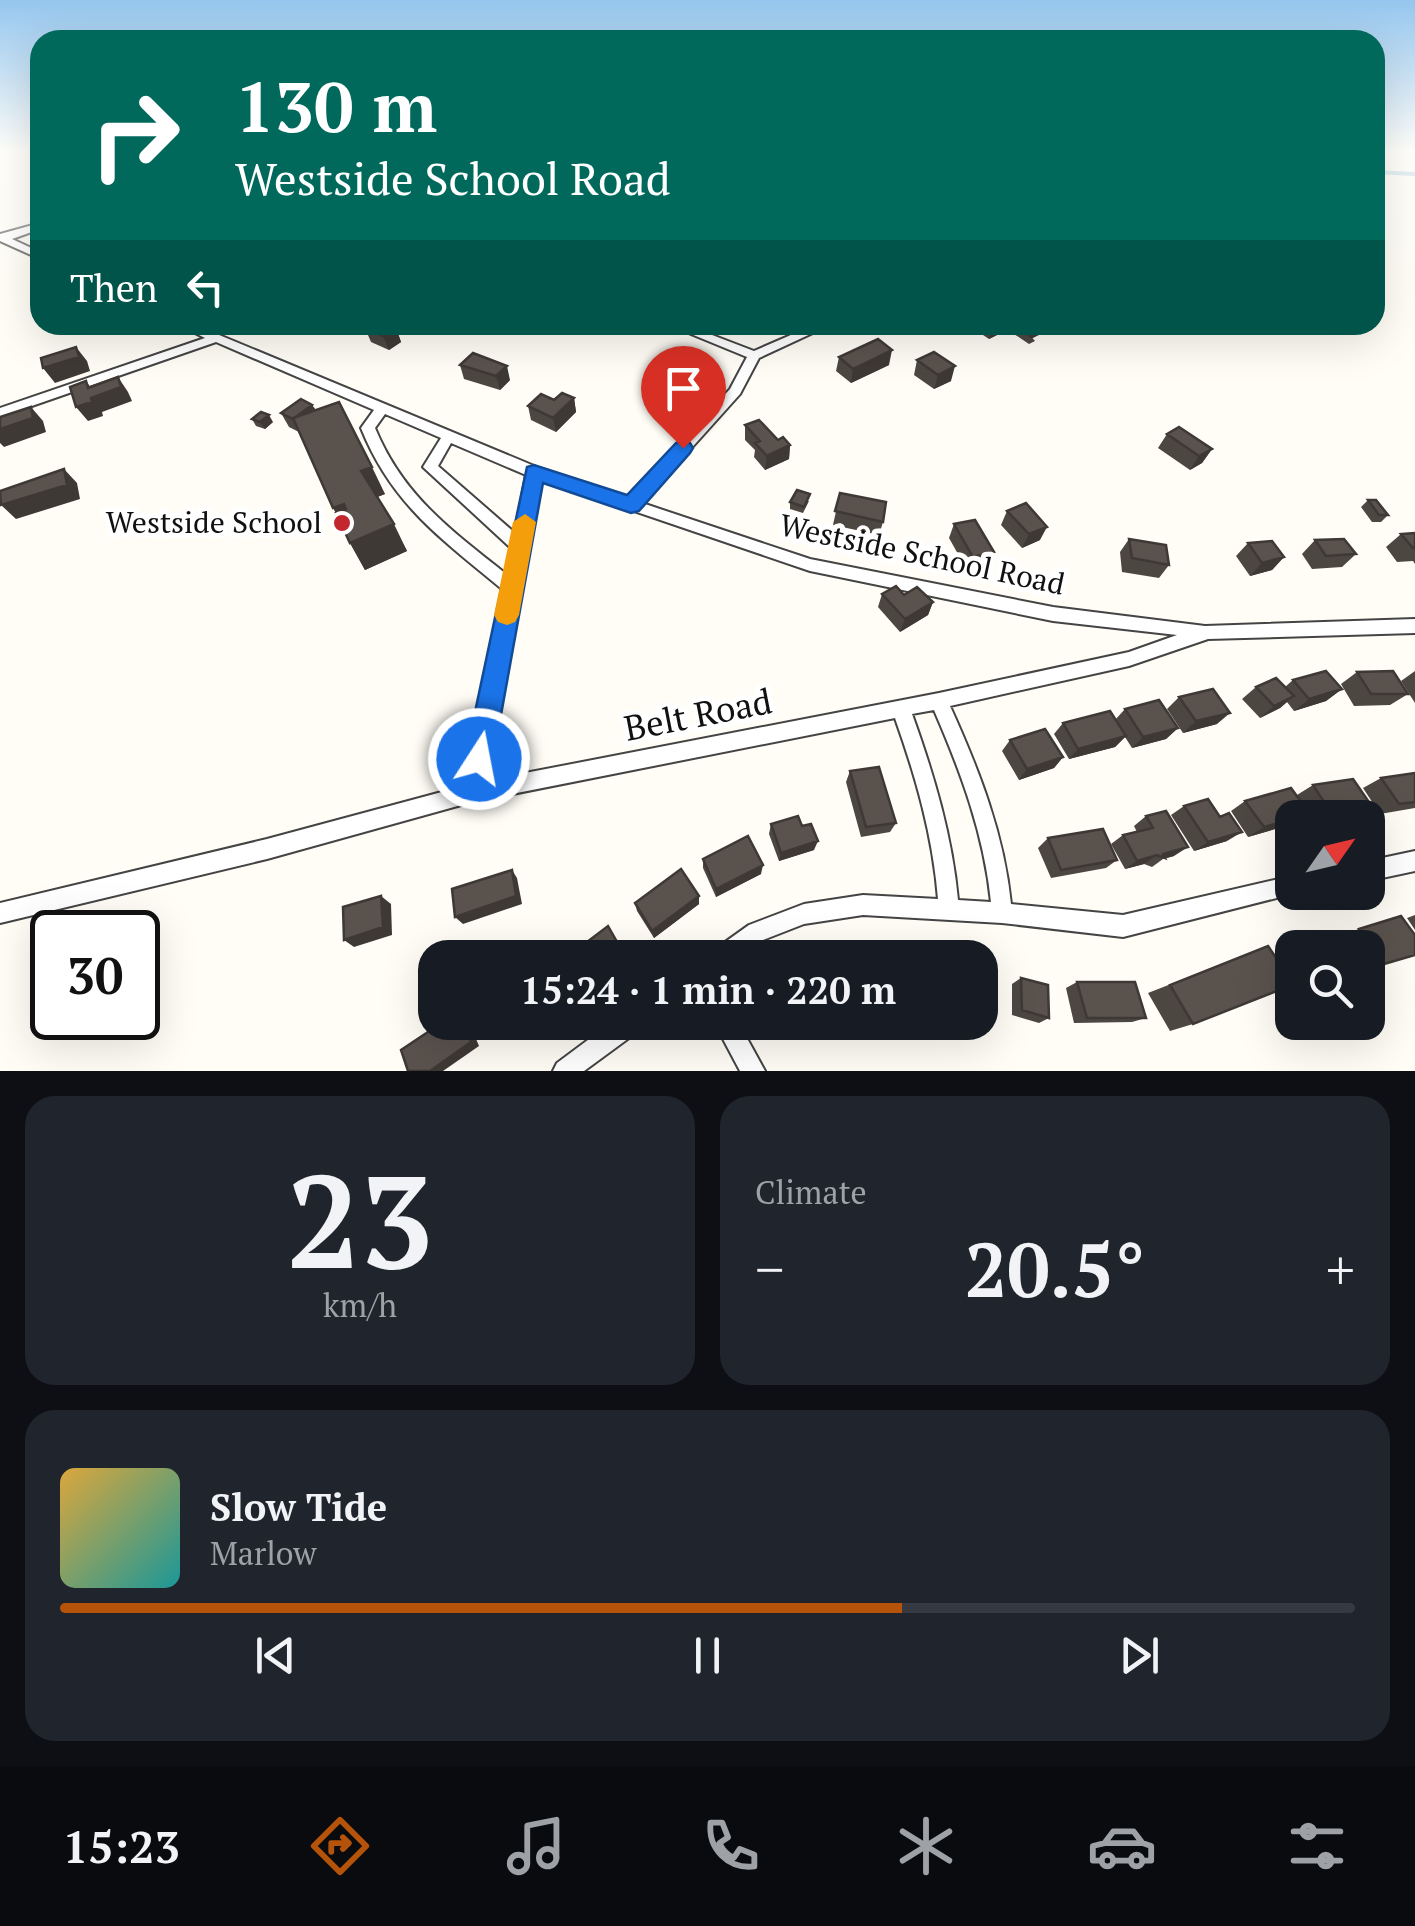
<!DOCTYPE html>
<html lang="en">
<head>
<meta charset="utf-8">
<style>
	:root { --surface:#171b24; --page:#20242c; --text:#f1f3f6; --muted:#9ea1a6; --line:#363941; --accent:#b45309 }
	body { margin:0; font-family:"PT Serif",serif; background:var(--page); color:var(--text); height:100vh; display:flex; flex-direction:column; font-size:38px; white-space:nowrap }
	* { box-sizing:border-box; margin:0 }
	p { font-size:32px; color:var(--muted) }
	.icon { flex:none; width:55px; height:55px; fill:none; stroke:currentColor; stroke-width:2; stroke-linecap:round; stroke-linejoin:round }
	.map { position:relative; height:1071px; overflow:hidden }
	.drawer { display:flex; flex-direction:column; gap:25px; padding:25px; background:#0d0f14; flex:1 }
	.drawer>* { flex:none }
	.guide { position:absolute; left:30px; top:30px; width:1355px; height:305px; border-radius:30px; box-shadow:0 10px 40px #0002; background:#00695c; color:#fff; overflow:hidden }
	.needle { width:65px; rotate:56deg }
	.controls { position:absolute; left:1275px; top:800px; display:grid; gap:20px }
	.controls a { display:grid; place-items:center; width:110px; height:110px; border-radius:20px; background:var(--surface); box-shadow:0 10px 40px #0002; font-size:50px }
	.speed { position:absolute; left:30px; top:910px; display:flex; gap:20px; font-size:50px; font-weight:700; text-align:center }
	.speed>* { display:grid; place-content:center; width:130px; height:130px; border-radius:50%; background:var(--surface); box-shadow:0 10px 40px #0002; line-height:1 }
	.speed .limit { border:5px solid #111; border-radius:15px; background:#fff; color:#111 }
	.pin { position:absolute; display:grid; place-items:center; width:85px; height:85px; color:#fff; margin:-102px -42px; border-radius:50% 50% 50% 0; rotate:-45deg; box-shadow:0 0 10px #0007 }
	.pin .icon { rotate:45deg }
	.me { position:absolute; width:110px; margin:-55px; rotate:11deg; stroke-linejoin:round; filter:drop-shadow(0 0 8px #0008) }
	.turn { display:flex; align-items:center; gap:35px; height:210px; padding:0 40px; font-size:45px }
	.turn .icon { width:130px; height:130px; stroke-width:2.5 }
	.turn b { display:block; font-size:70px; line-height:85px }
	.then { display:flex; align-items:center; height:95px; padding:0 40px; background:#0003; gap:20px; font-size:38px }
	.big { font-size:75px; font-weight:700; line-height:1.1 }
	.drawer .widget { flex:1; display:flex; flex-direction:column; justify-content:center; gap:15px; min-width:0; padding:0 35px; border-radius:30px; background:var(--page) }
	.drawer .dial { align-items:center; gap:0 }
	.dial b { font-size:130px; line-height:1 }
	.song { display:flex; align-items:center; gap:30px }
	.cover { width:120px; height:120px; border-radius:15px; background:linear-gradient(135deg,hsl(40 70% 55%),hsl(180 70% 35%)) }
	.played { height:10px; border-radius:5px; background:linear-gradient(90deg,var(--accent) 65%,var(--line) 65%) }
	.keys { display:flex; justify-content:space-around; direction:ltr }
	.heat { display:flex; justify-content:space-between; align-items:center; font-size:55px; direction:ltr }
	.drawer .tiles { flex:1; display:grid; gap:25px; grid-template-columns:1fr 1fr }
	.widget:last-child { grid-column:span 2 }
	.trip { position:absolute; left:418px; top:940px; width:580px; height:100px; border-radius:30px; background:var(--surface); box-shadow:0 10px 40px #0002; font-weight:700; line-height:100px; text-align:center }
	.tabs { display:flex; height:160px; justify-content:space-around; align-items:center; background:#090b0e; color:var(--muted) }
	.tabs .icon { width:70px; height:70px }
	.tabs .selected { color:var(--accent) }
	.tabs b { font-size:45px; color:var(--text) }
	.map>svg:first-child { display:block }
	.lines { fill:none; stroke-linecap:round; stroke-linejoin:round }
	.stream { stroke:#3f96cf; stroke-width:4 }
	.minor-casing { stroke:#444; stroke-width:4 }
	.minor { fill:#fff; fill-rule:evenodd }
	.wall { fill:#4d4742 }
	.shaded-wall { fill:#3f3936 }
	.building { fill:#5a524d; stroke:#3f3936; stroke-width:2.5 }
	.route { fill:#1a73e8; stroke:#114b97; stroke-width:2.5 }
	.slow { fill:#f59e0b }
	.poi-dot { fill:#c4262e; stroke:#fff; stroke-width:4 }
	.labels { text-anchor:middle; stroke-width:10; stroke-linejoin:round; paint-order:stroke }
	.poi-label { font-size:30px; fill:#111; stroke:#fff; text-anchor:end }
	.street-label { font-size:30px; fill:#111; stroke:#fff }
	.near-street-label { font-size:35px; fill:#111; stroke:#fff }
</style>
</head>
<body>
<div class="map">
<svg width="1415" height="1071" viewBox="0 0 1415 1071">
	<rect width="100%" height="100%" fill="#fffdf5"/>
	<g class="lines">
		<path class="stream" d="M 1375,172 L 1415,174"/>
		<defs>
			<path id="minor" d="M 40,223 L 40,229 L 12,239 L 40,252 L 40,259 L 0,241 L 0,234 Z
				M 179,325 L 195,325 L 539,468 L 629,498 L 730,389 L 747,357 L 669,325 L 686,325 L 754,351 L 814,325 L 830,325 L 759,358 L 740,394 L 642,503 L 810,559 L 1053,607 L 1205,626 L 1415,619 L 1415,633 L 1208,639 L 1129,666 L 950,706 C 979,770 1004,834 1011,904 L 1123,915 L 1292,876 L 1292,892 L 1300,892 L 1123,937 L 1002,923 L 863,915 L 804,924 L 763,940 L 740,958 L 711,958 L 714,950 L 749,925 L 804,904 L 863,895 L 938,899 C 933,836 916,777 895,718 L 472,802 L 267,859 L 0,923 L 0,903 L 267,839 L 464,786 L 503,590 C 442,539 392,505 361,428 L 374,410 L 216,342 L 0,417 L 0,408 L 205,338 ZM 385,414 L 441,438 L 423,467 L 512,549 L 506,574 C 451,530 403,496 375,428 ZM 451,443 L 526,475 L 515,533 L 438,466 ZM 540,479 L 810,571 L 1053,621 L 1177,635 L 1129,652 L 939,693 L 484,781 ZM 934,710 C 961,772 984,834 991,902 L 958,900 C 952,836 934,775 912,714 Z
				M 1415,851 L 1415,871 L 1368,881 L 1368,861 Z
				M 612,1022 L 643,1022 L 640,1030 L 584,1071 L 553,1071 L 557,1063 Z
				M 714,1022 L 738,1022 L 765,1071 L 740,1071 Z"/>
		</defs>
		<use href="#minor" class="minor-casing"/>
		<use href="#minor" class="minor"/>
	</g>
	<path class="wall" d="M 931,325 L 967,325 L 945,335 Z
		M 968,325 L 1004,325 L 1001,333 L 989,339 Z
		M 1021,325 L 1035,341 L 1029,344 L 1014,334 L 1017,327 Z
		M 365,328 L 396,328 L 401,342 L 389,350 L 371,342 Z
		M 839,357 L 889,365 L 851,383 L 836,371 Z
		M 917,360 L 951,381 L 934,389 L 914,375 Z
		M 460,365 L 510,380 L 500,390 L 464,379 Z
		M 574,398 L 576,412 L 556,432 L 531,420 L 528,406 Z
		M 312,405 L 385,494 L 377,497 L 407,551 L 365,570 L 350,543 L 299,432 L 289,427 L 281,413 Z
		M 252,419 L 273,422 L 265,429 L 256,426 Z
		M 745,425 L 790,445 L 789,459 L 765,470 L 754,457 L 755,450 L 745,440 Z
		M 1167,434 L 1212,449 L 1202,463 L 1190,470 L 1158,448 Z
		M 840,493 L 883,522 L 879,535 L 833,525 Z
		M 1368,500 L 1388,515 L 1381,522 L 1372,522 L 1361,507 Z
		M 809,501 L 803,513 L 790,509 L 790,502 Z
		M 1007,511 L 1040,540 L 1022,548 L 1001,525 Z
		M 954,524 L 988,566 L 967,570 L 949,538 Z
		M 1415,533 L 1415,564 L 1413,561 L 1397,562 L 1386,547 L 1401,534 Z
		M 1129,539 L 1169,565 L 1159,578 L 1122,572 L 1120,552 Z
		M 1315,540 L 1356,554 L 1342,567 L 1312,569 L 1302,554 Z
		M 1248,543 L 1284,557 L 1272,570 L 1250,576 L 1236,556 Z
		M 882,594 L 904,595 L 933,602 L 928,615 L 900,632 L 878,607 Z
		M 1415,671 L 1415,703 L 1401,681 Z
		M 1357,672 L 1408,694 L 1390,705 L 1354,706 L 1341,684 Z
		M 1293,680 L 1342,689 L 1326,701 L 1294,711 L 1287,702 L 1280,708 L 1260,718 L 1242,699 L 1256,687 L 1285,687 Z
		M 1179,697 L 1217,724 L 1183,733 L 1167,709 Z
		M 1125,709 L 1178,728 L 1166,739 L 1132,748 L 1125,737 L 1115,747 L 1069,759 L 1054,734 L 1063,723 L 1115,720 Z
		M 1010,740 L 1063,757 L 1054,768 L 1019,780 L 1002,751 Z
		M 850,771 L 896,823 L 890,832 L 861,837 L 846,782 Z
		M 1415,773 L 1415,808 L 1380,814 L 1363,788 L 1381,778 Z
		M 1313,785 L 1373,808 L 1354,818 L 1311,818 L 1309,815 L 1304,818 L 1292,818 L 1292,824 L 1248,837 L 1231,811 L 1245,801 L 1297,795 Z
		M 1184,806 L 1227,841 L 1194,851 L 1171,815 Z
		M 1146,816 L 1174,856 L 1163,859 L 1152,867 L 1144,864 L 1125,869 L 1111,844 L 1123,835 L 1137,832 L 1134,826 Z
		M 771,824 L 802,826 L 814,850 L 779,861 L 769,834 Z
		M 1048,838 L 1117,860 L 1106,868 L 1051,878 L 1038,848 Z
		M 703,859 L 761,874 L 716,897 L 703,868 Z
		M 635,903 L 699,904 L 654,938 L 637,911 Z
		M 1415,915 L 1415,930 L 1407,918 Z
		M 1359,929 L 1415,955 L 1368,969 L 1368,948 L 1298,948 L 1339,933 L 1341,935 Z
		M 849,942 L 898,958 L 845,958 L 844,948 Z
		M 1268,946 L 1193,1024 L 1170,1031 L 1148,993 Z
		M 1021,978 L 1049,1018 L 1039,1023 L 1012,1015 L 1012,984 Z
		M 1077,982 L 1146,1018 L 1132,1022 L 1074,1023 L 1066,988 Z
		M 776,1022 L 797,1022 L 780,1032 Z"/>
	<path class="shaded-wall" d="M 948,325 L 967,325 L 945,335 Z
		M 994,325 L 1004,325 L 1001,333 L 989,339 Z
		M 396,328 L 401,342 L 389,350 L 383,336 Z
		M 76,347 L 87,361 L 90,371 L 55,383 L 43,368 Z
		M 892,350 L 889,365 L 851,383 L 853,369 Z
		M 507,366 L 510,380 L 500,390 L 496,376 Z
		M 955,366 L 951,381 L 934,389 L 938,375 Z
		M 118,377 L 128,392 L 132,401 L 102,412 L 103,416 L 88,421 L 76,407 L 88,388 L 86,381 L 97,396 Z
		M 574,398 L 576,412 L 556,432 L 553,418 Z
		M 312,405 L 320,419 L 293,419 Z
		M 31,407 L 43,421 L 46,432 L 4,447 L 0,443 L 0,429 Z
		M 269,415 L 273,422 L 265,429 L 260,422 Z
		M 790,445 L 789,459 L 765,470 L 767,456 Z
		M 1212,449 L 1202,463 L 1190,470 L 1199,456 Z
		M 372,467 L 385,494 L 375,498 L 361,471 Z
		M 64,469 L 77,483 L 80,499 L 16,519 L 1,505 Z
		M 344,504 L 359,531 L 349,536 L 333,508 Z
		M 394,524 L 407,551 L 365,570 L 350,543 Z
		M 1047,527 L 1040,540 L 1022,548 L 1029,534 Z
		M 994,552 L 988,566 L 967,570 L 973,557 Z
		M 1284,557 L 1272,570 L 1250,576 L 1262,563 Z
		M 933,602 L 928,615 L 900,632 L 905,619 Z
		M 1342,689 L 1326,701 L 1294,711 L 1309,699 Z
		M 1294,696 L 1280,708 L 1260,718 L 1274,706 Z
		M 1230,713 L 1217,724 L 1183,733 L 1196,721 Z
		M 1178,728 L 1166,739 L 1132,748 L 1143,737 Z
		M 1126,736 L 1115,747 L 1069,759 L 1078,749 Z
		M 1063,757 L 1054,768 L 1019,780 L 1027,769 Z
		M 1292,819 L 1292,824 L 1248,837 L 1264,827 Z
		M 1242,832 L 1227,841 L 1194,851 L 1208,842 Z
		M 818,841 L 814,850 L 779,861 L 781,853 Z
		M 1188,847 L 1174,856 L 1163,859 L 1165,858 L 1163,854 Z
		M 1157,855 L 1144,864 L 1125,869 L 1137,861 Z
		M 763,865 L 761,874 L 716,897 L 716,889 Z
		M 512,870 L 517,878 L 522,904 L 463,924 L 455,917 Z
		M 381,896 L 391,904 L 392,935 L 354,947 L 344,940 Z
		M 699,896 L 699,904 L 654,938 L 652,931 Z
		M 621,949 L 623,955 L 620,958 L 609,958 Z
		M 463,1022 L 469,1022 L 479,1046 L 443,1071 L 430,1071 Z
		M 521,1022 L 533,1022 L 510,1040 L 503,1036 Z
		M 788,1022 L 797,1022 L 780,1032 L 784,1025 Z"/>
	<path class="building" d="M 369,325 L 390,325 L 396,328 L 383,336 L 365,328 Z
		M 1021,325 L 1024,325 L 1038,334 L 1032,337 L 1017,327 Z
		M 878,339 L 892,350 L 853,369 L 839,357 Z
		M 76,347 L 79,357 L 43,368 L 41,358 Z
		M 934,352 L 955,366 L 938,375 L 917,360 Z
		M 473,353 L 507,366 L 496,376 L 460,365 Z
		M 118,377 L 121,387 L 91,398 L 92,402 L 76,407 L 70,387 L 86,381 L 88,388 Z
		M 562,393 L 574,398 L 553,418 L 528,406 L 541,394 L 554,400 Z
		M 301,399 L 312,405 L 293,419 L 281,413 Z
		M 339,402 L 372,467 L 361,471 L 394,524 L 350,543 L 336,513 L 346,509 L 344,504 L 333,508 L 293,418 Z
		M 31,407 L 33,418 L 0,429 L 0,417 Z
		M 261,412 L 269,415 L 260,422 L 252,419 Z
		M 759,420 L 778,440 L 783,437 L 790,445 L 767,456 L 755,443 L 760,441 L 745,425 Z
		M 1179,427 L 1212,449 L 1199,456 L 1167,434 Z
		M 64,469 L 67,485 L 1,505 L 0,491 Z
		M 797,490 L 810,494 L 804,507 L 790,502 Z
		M 840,493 L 886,502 L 883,522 L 835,511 Z
		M 1368,500 L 1376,500 L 1388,515 L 1379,515 Z
		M 1026,503 L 1047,527 L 1029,534 L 1007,511 Z
		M 975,520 L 994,552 L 973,557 L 954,524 Z
		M 1415,533 L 1415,548 L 1413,548 L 1401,534 Z
		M 1129,539 L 1166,545 L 1169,565 L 1132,558 Z
		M 1344,539 L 1356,554 L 1326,556 L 1315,540 Z
		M 1272,541 L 1284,557 L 1262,563 L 1248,543 Z
		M 896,586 L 904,595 L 917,587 L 933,602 L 905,619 L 882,594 Z
		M 1326,671 L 1342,689 L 1309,699 L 1293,680 Z
		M 1393,671 L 1408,694 L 1371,694 L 1357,672 Z
		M 1276,678 L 1294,696 L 1274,706 L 1256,687 Z
		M 1213,689 L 1230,713 L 1196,721 L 1179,697 Z
		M 1159,700 L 1178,728 L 1143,737 L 1125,709 Z
		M 1110,711 L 1126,736 L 1078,749 L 1063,723 Z
		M 1045,729 L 1063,757 L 1027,769 L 1010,740 Z
		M 879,767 L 896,823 L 866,827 L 850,771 Z
		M 1415,773 L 1415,802 L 1399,804 L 1381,778 Z
		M 1353,779 L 1373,808 L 1332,814 L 1313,785 Z
		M 1291,788 L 1310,814 L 1292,818 L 1292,819 L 1264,827 L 1245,801 Z
		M 1208,799 L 1220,817 L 1229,813 L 1242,832 L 1208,842 L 1184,806 Z
		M 1166,811 L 1188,847 L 1163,854 L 1165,858 L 1157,855 L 1137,861 L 1123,835 L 1153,828 L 1146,816 Z
		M 798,816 L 802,826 L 811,824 L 818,841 L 781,853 L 771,824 Z
		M 1103,829 L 1117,860 L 1061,870 L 1048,838 Z
		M 748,836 L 763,865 L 716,889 L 703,859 Z
		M 681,869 L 699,896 L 652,931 L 635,903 Z
		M 512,870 L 516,896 L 455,917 L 452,889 Z
		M 381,896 L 383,927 L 344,940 L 343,907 Z
		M 1401,916 L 1415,935 L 1415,955 L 1384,964 L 1359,929 Z
		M 608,926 L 621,949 L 609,958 L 566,958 Z
		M 1339,933 L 1350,948 L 1318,948 L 1314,941 Z
		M 849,942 L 896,944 L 898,958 L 850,958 Z
		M 816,946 L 822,958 L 795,958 Z
		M 1268,946 L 1292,981 L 1292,985 L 1193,1024 L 1170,985 Z
		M 921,950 L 951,958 L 920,958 Z
		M 980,965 L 986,966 L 987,1005 L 980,1003 Z
		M 1021,978 L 1048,985 L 1049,1018 L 1022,1010 Z
		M 1077,982 L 1135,982 L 1146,1018 L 1087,1018 Z
		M 443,1022 L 463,1022 L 471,1042 L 430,1071 L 408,1071 L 401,1050 Z
		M 498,1022 L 521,1022 L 503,1036 Z"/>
	<linearGradient id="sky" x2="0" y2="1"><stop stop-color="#95c6ee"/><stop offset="0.5" stop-color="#fffefa"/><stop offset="1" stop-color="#fffefa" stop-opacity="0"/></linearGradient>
	<rect width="1415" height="303" fill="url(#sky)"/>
	<path class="route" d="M 683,440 L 690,443 L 693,448 L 690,453 L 639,511 L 631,513 L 543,483 L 493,759 L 489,768 L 479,772 L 469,768 L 465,759 L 527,467 L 534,465 L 627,495 L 676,443 Z"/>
	<path class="slow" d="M 525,514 L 536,522 L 519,615 L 515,622 L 507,625 L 498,622 L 494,615 L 513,522 Z"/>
	<circle class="poi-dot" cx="342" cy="523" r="10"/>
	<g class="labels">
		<g class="poi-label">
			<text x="322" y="533">Westside School</text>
		</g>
		<g class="street-label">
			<text transform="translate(922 555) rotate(12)" y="10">Westside School Road</text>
		</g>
		<g class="near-street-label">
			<text transform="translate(698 715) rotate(-11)" y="12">Belt Road</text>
		</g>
	</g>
</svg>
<div class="controls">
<a><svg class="needle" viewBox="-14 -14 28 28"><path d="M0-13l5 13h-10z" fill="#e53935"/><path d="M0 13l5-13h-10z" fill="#9ea1a6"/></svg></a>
<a><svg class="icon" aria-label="search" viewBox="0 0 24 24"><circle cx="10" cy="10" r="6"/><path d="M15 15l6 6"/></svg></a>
</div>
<div class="speed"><div class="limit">30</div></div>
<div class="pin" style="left:683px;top:448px;background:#d93025"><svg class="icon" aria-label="arrive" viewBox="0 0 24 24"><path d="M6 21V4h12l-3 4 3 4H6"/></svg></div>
<svg class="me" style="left:479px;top:759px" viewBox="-20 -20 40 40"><circle r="17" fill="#1a73e8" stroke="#fff" stroke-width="3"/><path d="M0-11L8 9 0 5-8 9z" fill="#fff"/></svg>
<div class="trip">15:24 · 1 min · 220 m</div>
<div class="guide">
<div class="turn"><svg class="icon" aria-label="right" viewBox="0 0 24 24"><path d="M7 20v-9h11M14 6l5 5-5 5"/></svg><div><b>130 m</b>Westside School Road</div></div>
<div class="then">Then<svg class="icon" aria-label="left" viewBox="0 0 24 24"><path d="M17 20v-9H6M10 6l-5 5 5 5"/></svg></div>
</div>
</div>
<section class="drawer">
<div class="tiles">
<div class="widget dial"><b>23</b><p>km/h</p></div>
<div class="widget"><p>Climate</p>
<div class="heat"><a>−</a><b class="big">20.5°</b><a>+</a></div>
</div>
<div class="widget">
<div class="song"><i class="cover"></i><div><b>Slow Tide</b><p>Marlow</p></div></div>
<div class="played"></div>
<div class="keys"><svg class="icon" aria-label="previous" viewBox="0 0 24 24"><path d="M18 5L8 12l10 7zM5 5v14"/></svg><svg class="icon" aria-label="pause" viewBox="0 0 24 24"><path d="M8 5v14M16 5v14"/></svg><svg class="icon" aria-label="next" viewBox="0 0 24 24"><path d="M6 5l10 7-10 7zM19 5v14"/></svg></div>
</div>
</div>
</section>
<nav class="tabs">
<b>15:23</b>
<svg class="icon selected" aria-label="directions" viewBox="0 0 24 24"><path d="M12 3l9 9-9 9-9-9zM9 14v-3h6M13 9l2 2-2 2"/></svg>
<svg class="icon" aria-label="music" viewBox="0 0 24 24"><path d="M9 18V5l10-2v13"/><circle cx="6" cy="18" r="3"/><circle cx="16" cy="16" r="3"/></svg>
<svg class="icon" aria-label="phone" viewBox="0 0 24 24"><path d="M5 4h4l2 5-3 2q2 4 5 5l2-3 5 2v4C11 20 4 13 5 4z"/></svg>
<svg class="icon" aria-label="climate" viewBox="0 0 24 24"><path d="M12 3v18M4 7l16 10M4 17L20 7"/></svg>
<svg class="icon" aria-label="car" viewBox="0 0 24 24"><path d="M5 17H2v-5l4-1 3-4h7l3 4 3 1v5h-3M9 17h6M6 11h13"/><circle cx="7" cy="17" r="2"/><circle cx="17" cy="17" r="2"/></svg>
<svg class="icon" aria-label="filters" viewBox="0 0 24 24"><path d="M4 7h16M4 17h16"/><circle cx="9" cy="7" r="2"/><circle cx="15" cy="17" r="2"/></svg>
</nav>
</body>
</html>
